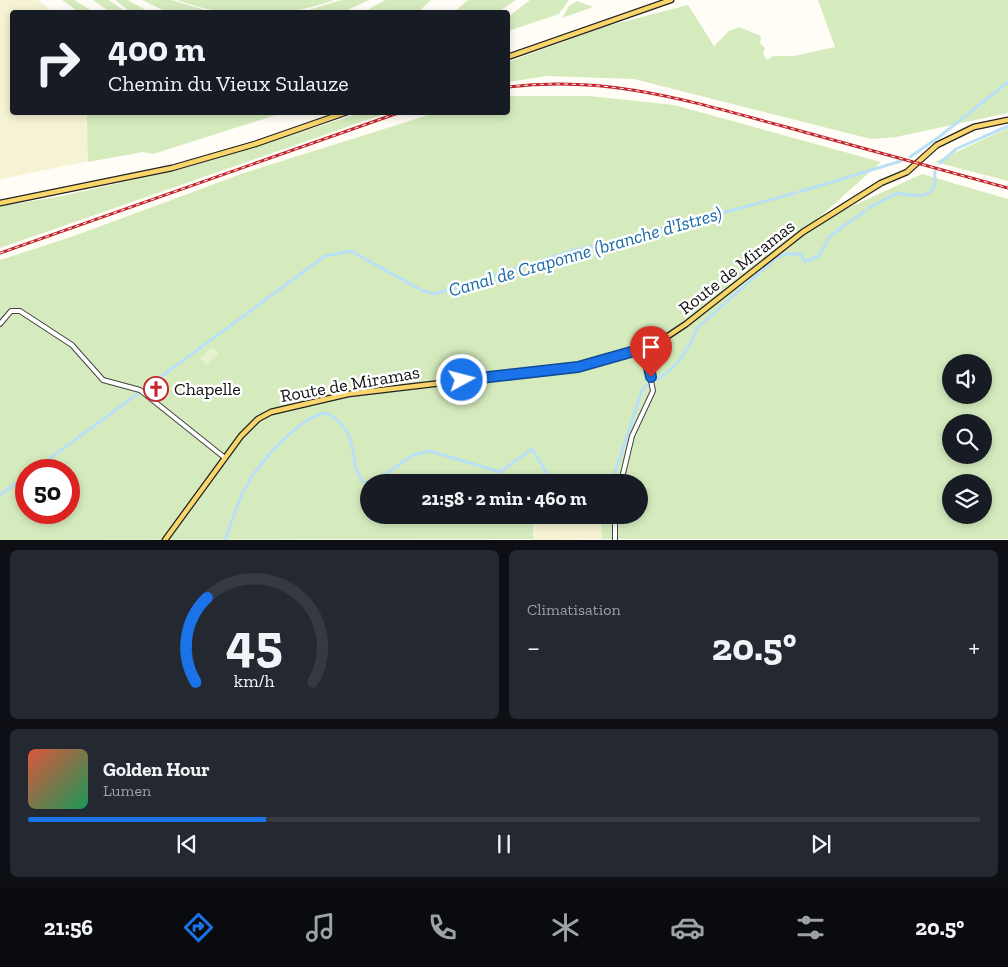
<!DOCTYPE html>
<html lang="fr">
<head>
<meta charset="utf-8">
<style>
	:root { --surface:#171b24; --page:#242831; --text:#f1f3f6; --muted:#9ea1a6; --line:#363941; --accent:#1a73e8 }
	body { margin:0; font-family:"Zilla Slab",serif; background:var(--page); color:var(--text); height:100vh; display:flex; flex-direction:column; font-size:19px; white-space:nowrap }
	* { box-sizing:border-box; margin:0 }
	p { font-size:16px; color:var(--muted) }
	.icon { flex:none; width:28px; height:28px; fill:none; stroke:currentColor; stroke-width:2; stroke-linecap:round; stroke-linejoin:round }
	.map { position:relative; height:540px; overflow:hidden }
	.panel { display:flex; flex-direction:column; gap:10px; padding:10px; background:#0d0f14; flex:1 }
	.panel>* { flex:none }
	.guide { position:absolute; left:10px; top:10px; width:500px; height:105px; border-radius:5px; box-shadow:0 2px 8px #0003; background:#171b24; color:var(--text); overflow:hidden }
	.buttons { position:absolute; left:942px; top:354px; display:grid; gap:10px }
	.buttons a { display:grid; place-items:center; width:50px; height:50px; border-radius:50%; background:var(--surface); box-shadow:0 2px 8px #0003; font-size:25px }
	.speed { position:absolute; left:15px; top:459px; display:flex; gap:10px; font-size:25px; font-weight:700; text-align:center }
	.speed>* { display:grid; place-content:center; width:65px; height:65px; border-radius:50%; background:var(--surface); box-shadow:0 2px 8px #0003; line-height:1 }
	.speed .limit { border:8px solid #d22; background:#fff; color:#111 }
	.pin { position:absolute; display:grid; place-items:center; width:42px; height:42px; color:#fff; margin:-51px -21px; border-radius:50% 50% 50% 0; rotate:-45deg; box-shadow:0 0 5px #0007 }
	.pin .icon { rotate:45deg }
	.me { position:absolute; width:55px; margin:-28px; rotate:83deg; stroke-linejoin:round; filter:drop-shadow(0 0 4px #0008) }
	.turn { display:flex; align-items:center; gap:18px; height:105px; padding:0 15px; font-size:22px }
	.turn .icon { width:65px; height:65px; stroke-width:2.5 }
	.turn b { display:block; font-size:35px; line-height:42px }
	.big { font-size:38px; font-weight:700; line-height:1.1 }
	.panel .widget { flex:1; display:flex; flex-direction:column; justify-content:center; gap:8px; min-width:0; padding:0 18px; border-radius:8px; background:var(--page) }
	.panel .dial { align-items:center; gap:0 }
	.dial svg { height:130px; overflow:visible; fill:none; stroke:var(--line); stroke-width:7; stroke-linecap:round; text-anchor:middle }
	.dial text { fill:var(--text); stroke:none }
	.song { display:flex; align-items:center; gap:15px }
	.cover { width:60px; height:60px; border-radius:8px; background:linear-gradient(135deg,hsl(10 70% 55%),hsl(150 70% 35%)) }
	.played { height:5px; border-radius:2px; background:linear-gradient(90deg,var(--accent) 25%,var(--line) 25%) }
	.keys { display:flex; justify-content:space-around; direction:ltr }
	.heat { display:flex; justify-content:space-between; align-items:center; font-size:28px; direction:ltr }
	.panel .tiles { flex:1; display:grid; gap:10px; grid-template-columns:1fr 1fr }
	.widget:last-child { grid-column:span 2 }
	.trip { position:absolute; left:360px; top:474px; width:288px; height:50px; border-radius:25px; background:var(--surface); box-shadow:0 2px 8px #0003; font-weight:700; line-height:50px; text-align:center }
	.dock { display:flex; height:80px; justify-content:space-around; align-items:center; background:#090b0e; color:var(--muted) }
	.dock .icon { width:35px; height:35px }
	.dock .on { color:var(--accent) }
	.dock b { font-size:22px; color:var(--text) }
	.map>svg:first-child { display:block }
	.farmland { fill:#f6f3d4 }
	.green { fill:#d5ebbd; fill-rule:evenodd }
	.pitch { fill:#e6f2cf }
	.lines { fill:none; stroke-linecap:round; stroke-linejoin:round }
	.canal { stroke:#b9e0f7; stroke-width:3 }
	.minor-casing { stroke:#444; stroke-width:6 }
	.major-casing { stroke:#222; stroke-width:7 }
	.minor { stroke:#fff; stroke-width:4 }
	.major { stroke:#f9d66b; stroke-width:4.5 }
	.rail-casing { stroke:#c4262e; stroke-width:3 }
	.rail { stroke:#fff; stroke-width:1; stroke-dasharray:4; stroke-linecap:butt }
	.route-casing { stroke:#114b97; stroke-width:12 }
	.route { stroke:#1a73e8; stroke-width:9 }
	.labels { text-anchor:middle; stroke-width:5; stroke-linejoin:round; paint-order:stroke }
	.street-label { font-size:18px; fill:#111; stroke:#fff }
	.poi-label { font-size:18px; fill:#111; stroke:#fff; text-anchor:start }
	.water-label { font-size:19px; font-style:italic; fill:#1768a6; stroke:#fff }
</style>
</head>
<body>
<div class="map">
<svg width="1008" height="540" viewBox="0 0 1008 540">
	<rect width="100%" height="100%" fill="#fffdf5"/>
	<path class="farmland" d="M 0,0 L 38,0 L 53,12 L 12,12 L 12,112 L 88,113 L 89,161 L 0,179 Z
		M 533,515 L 600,515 L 602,539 L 533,540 Z"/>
	<path class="green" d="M 62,0 L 74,0 L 94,12 L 79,12 Z
		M 93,0 L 109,0 L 126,12 L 110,12 Z
		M 115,0 L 128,0 L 149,12 L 131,12 Z
		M 142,0 L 172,0 L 211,12 L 167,12 Z
		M 177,0 L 334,0 C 285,18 227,19 177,0 Z
		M 341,0 L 369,0 L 343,12 L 302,12 Z
		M 385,0 L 431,0 L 418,12 L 364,12 Z
		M 468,0 L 516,0 L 498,12 L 454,12 Z
		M 530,0 L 569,0 L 559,14 L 508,31 L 508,17 Z
		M 818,0 L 1008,0 L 1008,113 L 896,137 L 871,139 L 634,79 L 547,76 L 508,82 L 508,62 L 607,26 L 688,5 L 714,46 L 729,31 L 739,27 L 761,36 L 760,43 L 765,48 L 763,54 L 767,60 L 773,56 L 794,56 L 835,47 Z
		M 577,1 L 593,7 L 562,18 L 569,6 Z
		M 508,96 L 589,96 L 674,105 L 881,162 L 811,225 L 922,174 L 1008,199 L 1008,539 L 602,539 L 600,515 L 639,515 L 639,482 L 369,482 L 369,515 L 533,515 L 533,539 L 0,540 L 0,260 L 74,236 L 244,173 L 435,113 L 508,112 ZM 951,362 L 984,362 L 984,395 L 951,395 ZM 951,422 L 984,422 L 984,455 L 951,455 ZM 26,470 L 69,470 L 69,512 L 26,512 ZM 951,482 L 984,482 L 984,515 L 951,515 Z
		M 87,113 L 87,112 L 282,113 L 153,154 L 143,152 L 88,162 Z
		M 361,113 L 387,113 L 0,248 L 0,206 L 57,197 L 182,169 Z
		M 1008,128 L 1008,181 L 935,162 Z"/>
	<path class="pitch" d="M 213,347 L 219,354 L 207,365 L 200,358 Z"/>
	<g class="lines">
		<path class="canal" d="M 910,157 L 939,137 L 1008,82
			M 940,163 L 956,149 L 1008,126
			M 799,192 L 901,161
			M 869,208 L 897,193 C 910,195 932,201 935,183 C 936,179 934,175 935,171
			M 654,381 C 675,370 689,349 697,328 L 776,258 L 786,254 L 801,254 L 805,262 L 819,256 L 830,236 L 865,211
			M 34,470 L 325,256 L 351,251 L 423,291 L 435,294 L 571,251 L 638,236 L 795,193
			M 374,482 L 413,455 L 430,451 L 500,472 L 532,449 L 552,482
			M 612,482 L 642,390 L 649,383
			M 0,495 L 26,476
			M 225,540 C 233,518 240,494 253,475 C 267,455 302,416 326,413 C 367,433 343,472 369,486"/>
		<defs>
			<path id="minor" d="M 0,324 L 11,311 L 20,311 L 72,345 L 103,380 L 140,390 L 225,458
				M 621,482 L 632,436 L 653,391 L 645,349
				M 615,515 L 615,540"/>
			<path id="major" d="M 508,57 L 671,0
				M 0,203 L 172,168 L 255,144 L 347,112
				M 165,540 L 241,436 L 258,419 L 271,412 L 348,394 L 578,367 L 656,344 L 686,324 L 803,232 L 881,183 L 907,172 L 937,145 L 974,127 L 1008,120"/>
		</defs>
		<use href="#minor" class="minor-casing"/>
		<use href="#major" class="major-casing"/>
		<use href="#minor" class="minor"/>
		<use href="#major" class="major"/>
		<defs>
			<path id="rail" d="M 508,87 C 609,75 689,101 786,127 C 860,147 934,168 1008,188
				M 0,253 L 401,112"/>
		</defs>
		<use href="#rail" class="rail-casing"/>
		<use href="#rail" class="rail"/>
	</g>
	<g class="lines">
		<defs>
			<path id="route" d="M 462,380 L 578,367 L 645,348 L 651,377"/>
		</defs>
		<use href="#route" class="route-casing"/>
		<use href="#route" class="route"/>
	</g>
	<defs>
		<symbol id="church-ring" viewBox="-11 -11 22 22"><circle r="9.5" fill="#fff" stroke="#c4262e" stroke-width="1.5"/><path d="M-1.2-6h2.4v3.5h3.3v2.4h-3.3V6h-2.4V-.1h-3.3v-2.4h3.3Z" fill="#c4262e"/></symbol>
	</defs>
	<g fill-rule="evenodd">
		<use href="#church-ring" x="142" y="375" width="28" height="28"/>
	</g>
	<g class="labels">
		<g class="street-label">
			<text transform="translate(737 267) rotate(-38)" y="6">Route de Miramas</text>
			<text transform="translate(350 384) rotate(-10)" y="6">Route de Miramas</text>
		</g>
		<g class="poi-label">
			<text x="174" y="395">Chapelle</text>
		</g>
		<g class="water-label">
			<text transform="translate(585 251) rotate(-16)" y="7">Canal de Craponne (branche d'Istres)</text>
		</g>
	</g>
</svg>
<div class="buttons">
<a><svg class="icon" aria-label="sound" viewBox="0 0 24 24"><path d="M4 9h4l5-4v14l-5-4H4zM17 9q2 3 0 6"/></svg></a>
<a><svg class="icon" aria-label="search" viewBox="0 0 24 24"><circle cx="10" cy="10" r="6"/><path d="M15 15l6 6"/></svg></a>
<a><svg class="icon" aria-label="layers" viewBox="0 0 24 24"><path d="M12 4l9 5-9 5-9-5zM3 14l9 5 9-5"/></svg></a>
</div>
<div class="speed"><div class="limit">50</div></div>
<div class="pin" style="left:651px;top:377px;background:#d93025"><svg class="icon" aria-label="arrive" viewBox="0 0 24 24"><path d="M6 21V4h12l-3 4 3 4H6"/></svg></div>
<svg class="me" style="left:462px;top:380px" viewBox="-20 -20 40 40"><circle r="17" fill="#1a73e8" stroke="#fff" stroke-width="3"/><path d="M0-11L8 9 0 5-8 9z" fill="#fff"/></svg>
<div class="trip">21:58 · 2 min · 460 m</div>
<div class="guide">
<div class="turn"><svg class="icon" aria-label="right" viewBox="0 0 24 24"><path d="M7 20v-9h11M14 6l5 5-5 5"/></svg><div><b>400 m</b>Chemin du Vieux Sulauze</div></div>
</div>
</div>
<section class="panel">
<div class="tiles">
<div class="widget dial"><svg viewBox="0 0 100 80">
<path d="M14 69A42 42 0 1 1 86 69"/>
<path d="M14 69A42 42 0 0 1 21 17" stroke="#1a73e8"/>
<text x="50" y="56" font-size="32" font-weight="700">45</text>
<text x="50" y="72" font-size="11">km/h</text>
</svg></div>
<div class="widget"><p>Climatisation</p>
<div class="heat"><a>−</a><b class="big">20.5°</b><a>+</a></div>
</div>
<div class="widget">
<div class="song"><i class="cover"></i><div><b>Golden Hour</b><p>Lumen</p></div></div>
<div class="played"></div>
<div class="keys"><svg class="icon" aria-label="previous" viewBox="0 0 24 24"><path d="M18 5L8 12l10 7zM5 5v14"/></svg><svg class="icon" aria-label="pause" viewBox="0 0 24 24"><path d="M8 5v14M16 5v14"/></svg><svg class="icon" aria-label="next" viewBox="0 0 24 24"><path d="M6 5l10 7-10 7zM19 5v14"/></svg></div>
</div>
</div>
</section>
<nav class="dock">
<b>21:56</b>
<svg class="icon on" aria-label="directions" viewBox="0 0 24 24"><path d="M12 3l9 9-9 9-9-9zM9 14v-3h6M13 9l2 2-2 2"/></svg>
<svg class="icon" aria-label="music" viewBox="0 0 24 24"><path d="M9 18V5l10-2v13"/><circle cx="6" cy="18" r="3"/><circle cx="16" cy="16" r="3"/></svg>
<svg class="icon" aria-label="phone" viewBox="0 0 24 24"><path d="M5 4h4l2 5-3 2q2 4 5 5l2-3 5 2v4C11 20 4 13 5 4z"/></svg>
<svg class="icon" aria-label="climate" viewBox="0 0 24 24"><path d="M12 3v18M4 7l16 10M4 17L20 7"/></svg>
<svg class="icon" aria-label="car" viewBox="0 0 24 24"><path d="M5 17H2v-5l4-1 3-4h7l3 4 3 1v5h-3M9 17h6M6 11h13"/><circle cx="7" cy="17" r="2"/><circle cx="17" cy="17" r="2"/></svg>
<svg class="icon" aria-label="filters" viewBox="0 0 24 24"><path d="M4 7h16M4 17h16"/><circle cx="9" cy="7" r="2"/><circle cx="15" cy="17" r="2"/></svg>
<b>20.5°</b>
</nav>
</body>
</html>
